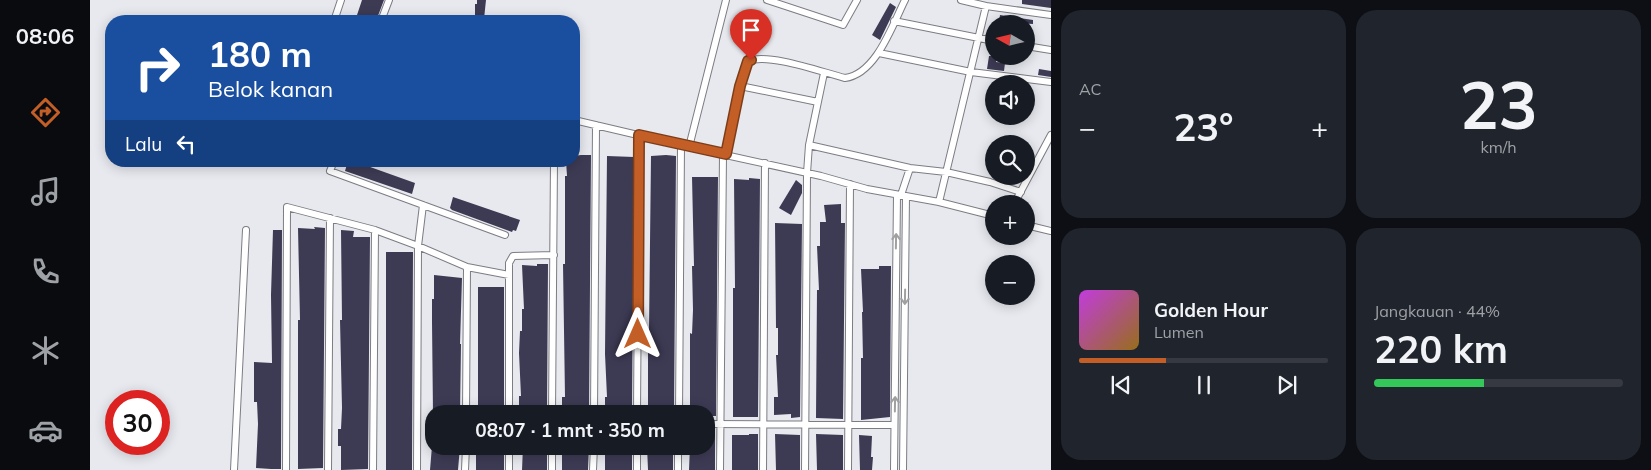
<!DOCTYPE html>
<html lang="id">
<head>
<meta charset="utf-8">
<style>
	:root { --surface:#171b24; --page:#20242c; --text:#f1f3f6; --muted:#9ea1a6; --line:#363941; --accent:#c25e26 }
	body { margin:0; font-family:Mulish,sans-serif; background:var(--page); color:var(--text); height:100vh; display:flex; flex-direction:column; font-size:19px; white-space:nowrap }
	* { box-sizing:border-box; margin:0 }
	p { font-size:16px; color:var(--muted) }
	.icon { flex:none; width:28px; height:28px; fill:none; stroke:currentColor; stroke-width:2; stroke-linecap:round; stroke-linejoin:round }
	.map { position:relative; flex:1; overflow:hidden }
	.details { display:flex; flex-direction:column; gap:10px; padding:10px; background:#0d0f14; width:600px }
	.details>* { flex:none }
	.hud { position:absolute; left:15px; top:15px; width:475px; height:152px; border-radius:20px; box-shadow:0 2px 12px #0003; background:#1a4fa0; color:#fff; overflow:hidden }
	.needle { width:32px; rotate:278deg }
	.fabs { position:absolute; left:895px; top:15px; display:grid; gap:10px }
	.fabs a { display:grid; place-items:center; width:50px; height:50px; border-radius:50%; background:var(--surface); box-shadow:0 2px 12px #0003; font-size:25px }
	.speed { position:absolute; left:15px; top:390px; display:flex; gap:10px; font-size:25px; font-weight:700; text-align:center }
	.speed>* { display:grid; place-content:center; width:65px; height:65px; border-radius:50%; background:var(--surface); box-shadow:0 2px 12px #0003; line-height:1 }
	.speed .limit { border:8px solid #d22; background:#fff; color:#111 }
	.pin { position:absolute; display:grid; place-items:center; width:42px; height:42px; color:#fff; margin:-51px -21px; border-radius:50% 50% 50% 0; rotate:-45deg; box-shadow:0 0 5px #0007 }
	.pin .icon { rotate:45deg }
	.me { position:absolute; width:55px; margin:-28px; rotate:0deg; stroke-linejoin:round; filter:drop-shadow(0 0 4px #0008) }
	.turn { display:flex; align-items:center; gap:18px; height:105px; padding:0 20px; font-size:22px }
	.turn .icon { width:65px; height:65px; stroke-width:2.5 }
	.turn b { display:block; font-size:35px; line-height:42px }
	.then { display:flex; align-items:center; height:48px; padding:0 20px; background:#0003; gap:10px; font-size:19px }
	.big { font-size:38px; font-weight:700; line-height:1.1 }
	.details .widget { flex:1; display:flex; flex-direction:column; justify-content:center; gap:8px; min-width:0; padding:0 18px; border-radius:20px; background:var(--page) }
	.details .dial { align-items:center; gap:0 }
	.dial b { font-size:65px; line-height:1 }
	.song { display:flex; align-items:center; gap:15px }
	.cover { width:60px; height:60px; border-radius:8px; background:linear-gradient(135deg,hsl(290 70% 55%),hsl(40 70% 35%)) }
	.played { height:5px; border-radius:2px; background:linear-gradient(90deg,var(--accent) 35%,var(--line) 35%) }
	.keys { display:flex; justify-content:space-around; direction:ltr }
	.heat { display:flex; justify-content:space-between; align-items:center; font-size:28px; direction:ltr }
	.charge { height:8px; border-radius:4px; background:linear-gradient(90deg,#34c759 44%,var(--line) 0) }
	.details .tiles { flex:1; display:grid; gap:10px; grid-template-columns:repeat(2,1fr) }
	.trip { position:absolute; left:335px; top:405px; width:290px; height:50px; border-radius:20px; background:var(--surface); box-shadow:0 2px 12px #0003; font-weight:700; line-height:50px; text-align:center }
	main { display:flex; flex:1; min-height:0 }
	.dock { display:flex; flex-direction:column; width:90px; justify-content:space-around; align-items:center; background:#090b0e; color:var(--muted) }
	.dock .icon { width:35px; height:35px }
	.dock .on { color:var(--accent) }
	.dock b { font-size:22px; color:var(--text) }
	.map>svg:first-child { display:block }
	.building { fill:#3d3a54 }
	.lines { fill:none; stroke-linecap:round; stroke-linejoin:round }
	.minor-casing { stroke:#7b7d82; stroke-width:8 }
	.minor { stroke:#fff; stroke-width:6 }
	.oneway { stroke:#a0a0a1 }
	.route-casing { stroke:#7e3d19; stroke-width:12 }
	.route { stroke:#c25e26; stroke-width:9 }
</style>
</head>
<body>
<main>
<nav class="dock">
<b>08:06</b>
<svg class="icon on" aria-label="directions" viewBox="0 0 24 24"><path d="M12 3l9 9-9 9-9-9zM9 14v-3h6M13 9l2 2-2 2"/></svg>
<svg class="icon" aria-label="music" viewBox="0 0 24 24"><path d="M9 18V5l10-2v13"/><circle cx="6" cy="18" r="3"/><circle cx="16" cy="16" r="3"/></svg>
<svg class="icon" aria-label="phone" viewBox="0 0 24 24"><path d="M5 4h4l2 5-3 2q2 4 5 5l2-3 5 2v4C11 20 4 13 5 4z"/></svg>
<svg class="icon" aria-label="climate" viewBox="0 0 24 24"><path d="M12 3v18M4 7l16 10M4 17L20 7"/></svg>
<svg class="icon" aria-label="car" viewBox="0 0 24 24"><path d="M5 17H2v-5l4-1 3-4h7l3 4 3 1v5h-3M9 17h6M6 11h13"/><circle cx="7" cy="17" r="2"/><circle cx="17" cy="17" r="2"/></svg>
</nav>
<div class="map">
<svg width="961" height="470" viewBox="0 0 961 470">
	<rect width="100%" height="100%" fill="#e7e9ef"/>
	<path class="building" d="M 272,0 L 294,0 L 286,21 L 265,21 Z
		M 387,0 L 396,0 L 394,19 L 385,19 L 385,4 L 387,4 Z
		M 932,0 L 961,0 L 961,8 L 932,4 Z
		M 800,3 L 806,7 L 790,40 L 782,35 Z
		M 910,15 L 943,20 L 943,24 L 909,22 Z
		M 899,56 L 906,56 L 906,62 L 915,63 L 914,71 L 897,69 Z
		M 949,69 L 961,71 L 961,77 L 948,75 Z
		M 491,155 L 501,155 L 499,414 L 472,414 L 472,397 L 475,397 L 473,264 L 475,264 L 475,176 L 477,176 L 476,161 L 484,161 L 484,156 Z
		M 576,155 L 586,156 L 584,414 L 558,414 L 558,348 L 556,348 L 556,331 L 559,331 L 561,156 Z
		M 517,156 L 544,157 L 542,414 L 515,414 L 515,397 L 517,397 L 515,354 Z
		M 258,161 L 269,163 L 325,183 L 322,194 L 255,171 Z
		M 602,177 L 628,177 L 626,416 L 616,416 L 616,414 L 600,414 L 600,333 L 602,334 L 603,310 L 602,266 L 604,266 Z
		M 659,178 L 670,179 L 668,417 L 643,417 L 643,288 L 645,288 L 644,179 L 659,180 Z
		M 706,180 L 712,185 L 712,193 L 701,215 L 689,208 Z
		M 363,197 L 430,220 L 426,231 L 423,230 L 422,232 L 362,210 L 360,208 Z
		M 751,204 L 751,223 L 755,223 L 753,419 L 726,418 L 727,290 L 729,290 L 727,246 L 730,246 L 730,222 L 736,222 L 734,205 Z
		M 685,223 L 712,224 L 710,417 L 701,418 L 701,414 L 684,415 L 684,397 L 688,397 L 686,355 L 688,355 L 688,328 L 686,328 Z
		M 224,227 L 235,228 L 233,468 L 208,469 L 208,320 L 210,320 L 208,228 L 225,229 Z
		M 183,230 L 192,230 L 191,469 L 181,469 L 166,468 L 168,424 L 167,402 L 164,402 L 164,362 L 182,363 L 181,295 Z
		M 251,230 L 264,231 L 263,237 L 280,237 L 278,469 L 251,470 L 251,446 L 248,446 L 248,429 L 251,429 L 252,408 L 250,320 L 252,320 Z
		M 296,252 L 323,252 L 322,470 L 296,470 Z
		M 447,264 L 458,264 L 457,414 L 429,414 L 429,396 L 431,396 L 429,353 L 430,331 L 432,331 L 432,309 L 434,309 L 432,265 L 447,266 Z
		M 789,266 L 801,266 L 800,417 L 771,420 L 771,358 L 773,358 L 772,312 L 773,312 L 771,269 L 789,269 Z
		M 344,275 L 372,278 L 370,344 L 371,344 L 370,414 L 343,414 L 342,322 L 342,299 L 344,299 Z
		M 388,287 L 414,287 L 414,414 L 388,414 Z
		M 616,431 L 625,431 L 625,470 L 599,470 L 600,446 L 616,446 Z
		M 659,434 L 668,434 L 668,470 L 642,470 L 642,435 L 659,435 Z
		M 685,434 L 710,435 L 710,470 L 686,470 Z
		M 726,434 L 753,435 L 753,470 L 727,470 Z
		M 769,435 L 782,436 L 781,457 L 783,457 L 782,470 L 770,470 Z
		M 342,446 L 370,446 L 368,470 L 340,470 Z
		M 386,446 L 414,446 L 414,470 L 386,470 Z
		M 433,446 L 457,446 L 457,470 L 432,470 Z
		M 475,446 L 499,446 L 498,470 L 472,470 L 472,454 L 475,454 Z
		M 515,446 L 542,446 L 542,470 L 515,470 Z
		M 557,446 L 583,446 L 583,470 L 558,470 Z"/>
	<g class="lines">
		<defs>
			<path id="minor" d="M 677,0 L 753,25 L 767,0
				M 871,0 L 896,6 L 961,15
				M 244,21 L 251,0
				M 291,21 L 299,0
				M 804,21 L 904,41
				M 936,46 L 961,50
				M 789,53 L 881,72 L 961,82
				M 650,86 L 728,102
				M 484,120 L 599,147 L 731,176 L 777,189 L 849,202 L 904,216
				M 719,145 L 734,73
				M 599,147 L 636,0
				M 636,154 L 650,86 L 658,61 C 680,53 731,72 755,78 C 786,74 802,26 815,0
				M 244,161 L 240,171 L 415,235
				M 194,162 L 194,161
				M 811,195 L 820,168
				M 849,202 L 896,6
				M 924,204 L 961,135
				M 936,225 L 961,231
				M 376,414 L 377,267
				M 419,414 L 419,263 L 423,256 L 464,255
				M 462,414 L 464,161
				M 504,414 L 506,125
				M 547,414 L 549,135
				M 589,414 L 591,145
				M 616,424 L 804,425
				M 144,470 L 156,230
				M 196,470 L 197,207 L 285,230 L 328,246 L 377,267 L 419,275
				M 238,470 L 240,218
				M 283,470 L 285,230
				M 327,470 L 328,246 L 333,205
				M 375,470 L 376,446
				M 419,470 L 419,446
				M 462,470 L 462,446
				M 503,470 L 504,446
				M 547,470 L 547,446
				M 588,470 L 588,446
				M 630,470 L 633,154
				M 673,470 L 675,163
				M 715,470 L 717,173 L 719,145 L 820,168 L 856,172 L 900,182 L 931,192
				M 758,470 L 760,184
				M 804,470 L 807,195
				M 813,470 L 816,196"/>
		</defs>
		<use href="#minor" class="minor-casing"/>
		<use href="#minor" class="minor"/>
	</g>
	<defs><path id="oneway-shaft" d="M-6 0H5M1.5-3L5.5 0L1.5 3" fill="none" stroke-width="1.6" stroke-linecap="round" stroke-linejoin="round" transform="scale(1.25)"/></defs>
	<g class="oneway">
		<use href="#oneway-shaft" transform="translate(806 241) rotate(-89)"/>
		<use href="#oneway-shaft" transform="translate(815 297) rotate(91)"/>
		<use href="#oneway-shaft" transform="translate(805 404) rotate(-89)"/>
	</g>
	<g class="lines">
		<defs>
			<path id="route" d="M 548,334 L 549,135 L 636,154 L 650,86 L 658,61 L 661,60"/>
		</defs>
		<use href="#route" class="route-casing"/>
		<use href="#route" class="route"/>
	</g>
</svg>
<div class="fabs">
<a><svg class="needle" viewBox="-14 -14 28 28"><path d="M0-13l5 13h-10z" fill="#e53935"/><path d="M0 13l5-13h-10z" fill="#9ea1a6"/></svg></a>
<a><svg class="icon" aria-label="sound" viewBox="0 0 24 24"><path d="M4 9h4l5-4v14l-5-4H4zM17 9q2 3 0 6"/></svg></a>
<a><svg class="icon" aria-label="search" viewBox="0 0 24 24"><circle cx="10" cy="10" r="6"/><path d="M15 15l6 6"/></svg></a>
<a>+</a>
<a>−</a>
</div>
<div class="speed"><div class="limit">30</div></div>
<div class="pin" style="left:661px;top:60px;background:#d93025"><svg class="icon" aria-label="arrive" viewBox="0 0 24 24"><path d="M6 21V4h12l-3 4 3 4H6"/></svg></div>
<svg class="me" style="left:548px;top:334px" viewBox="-20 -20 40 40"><path d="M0-17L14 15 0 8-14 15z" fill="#c25e26" stroke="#fff" stroke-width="4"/></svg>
<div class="trip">08:07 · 1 mnt · 350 m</div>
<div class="hud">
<div class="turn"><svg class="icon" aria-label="right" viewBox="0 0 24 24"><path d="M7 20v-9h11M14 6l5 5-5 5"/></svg><div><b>180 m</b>Belok kanan</div></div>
<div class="then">Lalu<svg class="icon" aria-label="left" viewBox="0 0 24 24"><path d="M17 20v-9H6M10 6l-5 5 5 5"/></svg></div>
</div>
</div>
<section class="details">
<div class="tiles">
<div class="widget"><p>AC</p>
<div class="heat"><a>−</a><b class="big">23°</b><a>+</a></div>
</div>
<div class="widget dial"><b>23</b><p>km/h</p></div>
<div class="widget">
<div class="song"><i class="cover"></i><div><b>Golden Hour</b><p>Lumen</p></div></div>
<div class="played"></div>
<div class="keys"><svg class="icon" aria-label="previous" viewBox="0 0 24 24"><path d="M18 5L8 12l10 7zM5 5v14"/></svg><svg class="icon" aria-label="pause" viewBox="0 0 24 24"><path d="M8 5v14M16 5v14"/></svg><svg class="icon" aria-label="next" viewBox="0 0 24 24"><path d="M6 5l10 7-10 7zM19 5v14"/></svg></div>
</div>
<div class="widget"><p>Jangkauan · 44%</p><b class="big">220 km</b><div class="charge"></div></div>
</div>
</section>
</main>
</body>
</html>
